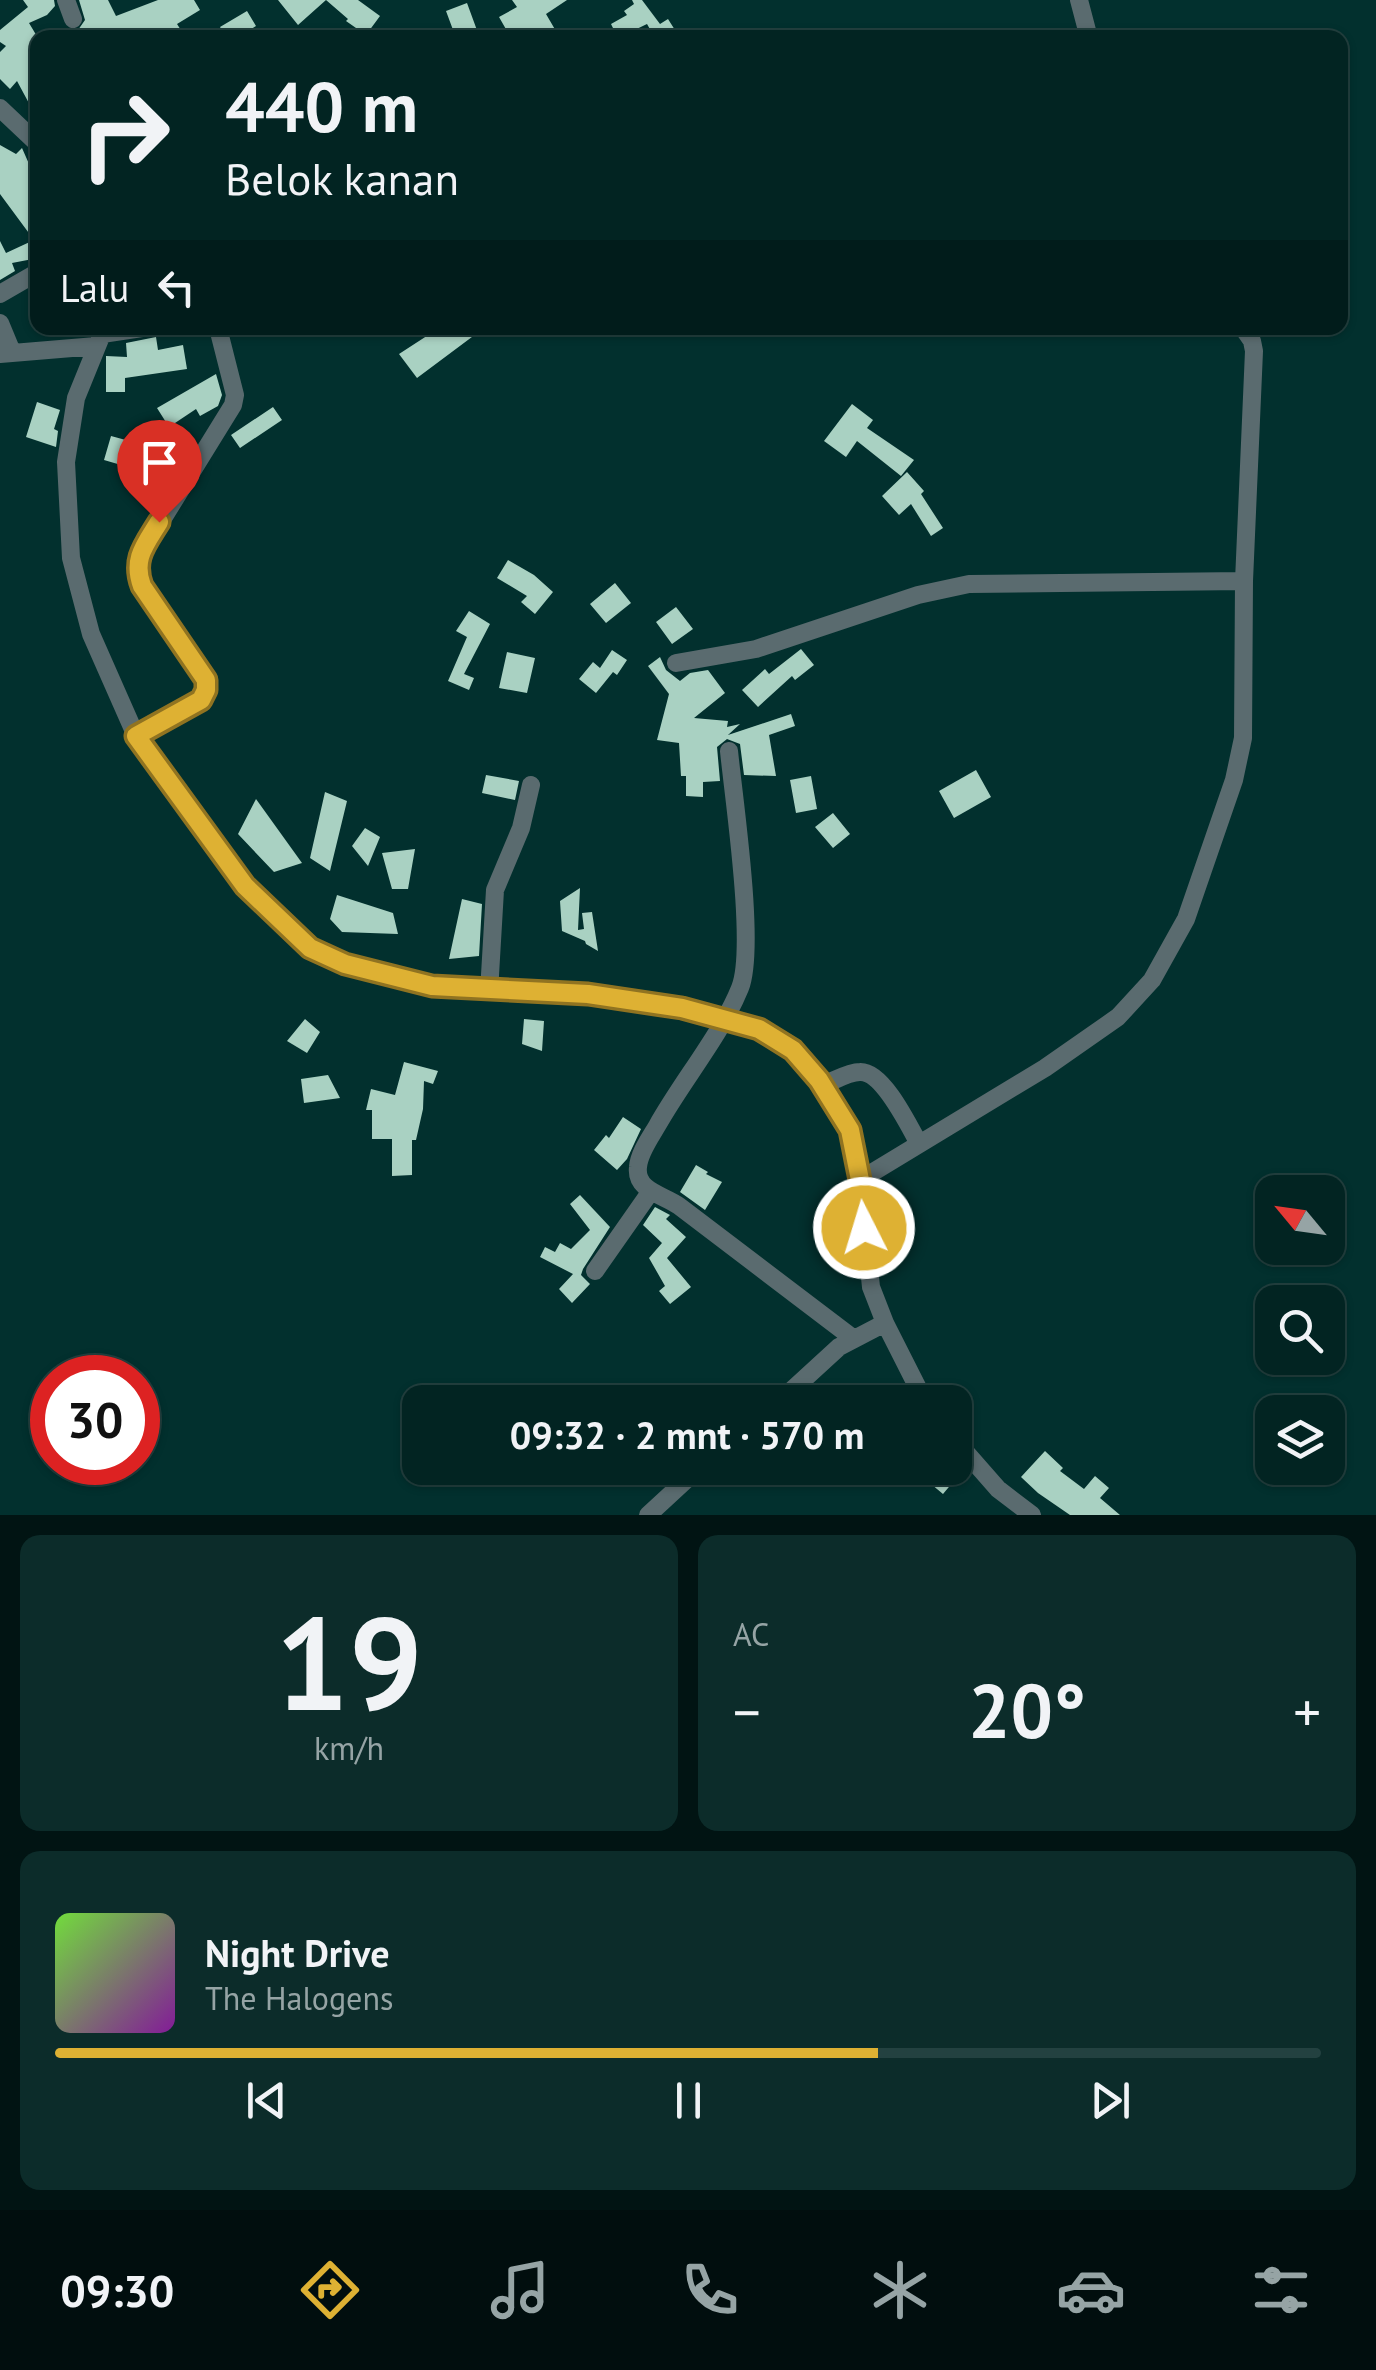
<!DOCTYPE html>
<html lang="id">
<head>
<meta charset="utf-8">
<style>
	:root { --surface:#022422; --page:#0c2c2a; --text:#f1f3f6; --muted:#96a4a5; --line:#234140; --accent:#deb133 }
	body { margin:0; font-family:"PT Sans",sans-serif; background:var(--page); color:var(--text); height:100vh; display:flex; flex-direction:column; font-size:38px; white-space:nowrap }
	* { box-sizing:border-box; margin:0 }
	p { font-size:32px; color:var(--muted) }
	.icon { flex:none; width:55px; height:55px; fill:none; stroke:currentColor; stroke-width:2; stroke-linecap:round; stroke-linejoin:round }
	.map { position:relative; height:1515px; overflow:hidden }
	.side { display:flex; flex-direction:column; gap:20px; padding:20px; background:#011413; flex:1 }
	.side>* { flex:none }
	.top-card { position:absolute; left:30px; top:30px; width:1318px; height:305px; border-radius:20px; box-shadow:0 2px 8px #0004,0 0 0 2px var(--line); background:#022422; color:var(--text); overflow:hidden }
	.needle { width:65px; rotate:299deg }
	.controls { position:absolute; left:1255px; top:1175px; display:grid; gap:20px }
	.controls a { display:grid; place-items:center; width:90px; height:90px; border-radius:20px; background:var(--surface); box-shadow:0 2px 8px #0004,0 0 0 2px var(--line); font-size:50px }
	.speed { position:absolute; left:30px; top:1355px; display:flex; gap:20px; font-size:50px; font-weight:700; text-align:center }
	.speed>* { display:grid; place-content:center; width:130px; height:130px; border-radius:50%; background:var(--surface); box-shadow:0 2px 8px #0004,0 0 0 2px var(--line); line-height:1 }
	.speed .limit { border:15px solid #d22; background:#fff; color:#111 }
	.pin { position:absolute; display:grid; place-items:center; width:85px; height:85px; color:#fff; margin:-102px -42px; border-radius:50% 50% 50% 0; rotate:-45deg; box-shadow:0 0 10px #0007 }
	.pin .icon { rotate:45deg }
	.me { position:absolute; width:110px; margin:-55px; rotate:355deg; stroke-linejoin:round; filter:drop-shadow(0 0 8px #0008) }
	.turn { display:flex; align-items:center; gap:35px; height:210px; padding:0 30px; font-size:45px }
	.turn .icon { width:130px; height:130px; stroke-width:2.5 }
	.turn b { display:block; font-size:70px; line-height:85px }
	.then { display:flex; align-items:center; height:95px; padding:0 30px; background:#0003; gap:20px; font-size:38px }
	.big { font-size:75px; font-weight:700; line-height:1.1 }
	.side .tile { flex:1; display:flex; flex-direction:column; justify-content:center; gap:15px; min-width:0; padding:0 35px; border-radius:20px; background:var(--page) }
	.side .dial { align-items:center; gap:0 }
	.dial b { font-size:130px; line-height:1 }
	.song { display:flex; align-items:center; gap:30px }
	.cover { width:120px; height:120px; border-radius:15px; background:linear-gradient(135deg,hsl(100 70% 55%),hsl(290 70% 35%)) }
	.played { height:10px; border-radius:5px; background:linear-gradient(90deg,var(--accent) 65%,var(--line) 65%) }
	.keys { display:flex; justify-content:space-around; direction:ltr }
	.heat { display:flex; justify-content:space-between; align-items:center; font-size:55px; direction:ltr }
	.side .tiles { flex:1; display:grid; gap:20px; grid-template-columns:1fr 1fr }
	.tile:last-child { grid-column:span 2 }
	.trip { position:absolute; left:402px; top:1385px; width:570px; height:100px; border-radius:20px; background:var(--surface); box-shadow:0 2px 8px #0004,0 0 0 2px var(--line); font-weight:700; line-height:100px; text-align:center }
	.menu { display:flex; height:160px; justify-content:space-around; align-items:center; background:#010e0e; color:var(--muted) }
	.menu .icon { width:70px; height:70px }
	.menu .selected { color:var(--accent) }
	.menu b { font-size:45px; color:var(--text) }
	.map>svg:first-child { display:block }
	.building { fill:#a9d1c2 }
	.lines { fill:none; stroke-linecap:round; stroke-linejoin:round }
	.minor { stroke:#5a6b6f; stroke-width:18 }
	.route-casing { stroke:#907321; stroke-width:25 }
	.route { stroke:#deb133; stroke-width:18 }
</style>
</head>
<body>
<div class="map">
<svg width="1376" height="1515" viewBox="0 0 1376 1515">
	<rect width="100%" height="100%" fill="#02302e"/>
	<path class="building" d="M 23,0 L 54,0 L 55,6 L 47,15 L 29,23 L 38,38 L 38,120 L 17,81 L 10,89 L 0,79 L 0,52 L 6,46 L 0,42 L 0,30 L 28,7 Z
		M 79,0 L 108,0 L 116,16 L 158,0 L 194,0 L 200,10 L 177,24 L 186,38 L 158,38 L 152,28 L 135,38 L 79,38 L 78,30 L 85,20 Z
		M 278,0 L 326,0 L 298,25 Z
		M 326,0 L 358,0 L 380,16 L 366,35 L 346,21 L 348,19 Z
		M 512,0 L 567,0 L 546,14 L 560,38 L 511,38 L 499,17 L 517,7 Z
		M 632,0 L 642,0 L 660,24 L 668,19 L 680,38 L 655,38 L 647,24 L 618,38 L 611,24 L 627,15 L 624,11 L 634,4 Z
		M 467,3 L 478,33 L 456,38 L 446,11 Z
		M 247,11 L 256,26 L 237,38 L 227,38 L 220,27 Z
		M 0,145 L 16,154 L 22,148 L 33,173 L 38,172 L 38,258 L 12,263 L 15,271 L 0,280 L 0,241 L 6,253 L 34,240 L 0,194 Z
		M 439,328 L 484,328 L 417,378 L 399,354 Z
		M 156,337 L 158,350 L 183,345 L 187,369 L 125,378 L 125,392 L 106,392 L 106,356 L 127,357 L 126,343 Z
		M 216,374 L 222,395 L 218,406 L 200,416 L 196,409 L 169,427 L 157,408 Z
		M 37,402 L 60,410 L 54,429 L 58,431 L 56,447 L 26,437 Z
		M 852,404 L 873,420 L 867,428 L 914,460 L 901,476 L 857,441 L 846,457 L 824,441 Z
		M 273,407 L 282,420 L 240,448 L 231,435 Z
		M 111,436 L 181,455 L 177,463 L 181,465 L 173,478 L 166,474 L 155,500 L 136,491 L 145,472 L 104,460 Z
		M 907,472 L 924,491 L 921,494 L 943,528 L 931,536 L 911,504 L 899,515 L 882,496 Z
		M 508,560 L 534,575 L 553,592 L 535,614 L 521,602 L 527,596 L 497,578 Z
		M 615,583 L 631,603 L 606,623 L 590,604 Z
		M 676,607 L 693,629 L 672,644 L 656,622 Z
		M 469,611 L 490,624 L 464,674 L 474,678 L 469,690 L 448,681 L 467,637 L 456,631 Z
		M 801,649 L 814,665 L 795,680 L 792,676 L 758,707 L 742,690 L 765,669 L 769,674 Z
		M 612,650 L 627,660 L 617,675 L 613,672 L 596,693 L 579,679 L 593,662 L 600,668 Z
		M 507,652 L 535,658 L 527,693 L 499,688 Z
		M 660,657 L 666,670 L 680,681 L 690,673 L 708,670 L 725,693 L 694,718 L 728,721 L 727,727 L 740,724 L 728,735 L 791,714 L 795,726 L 769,735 L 776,776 L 744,775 L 740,744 L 727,739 L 717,747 L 720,781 L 703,782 L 703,797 L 686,796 L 686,776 L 681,776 L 679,743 L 657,740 L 669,694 L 648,666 Z
		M 976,770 L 991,797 L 954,818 L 939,791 Z
		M 486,775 L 519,781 L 515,800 L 482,793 Z
		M 811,776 L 817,809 L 796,813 L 790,780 Z
		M 325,792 L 347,801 L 330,871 L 310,858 Z
		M 256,799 L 302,863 L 274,872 L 238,834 Z
		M 833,813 L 850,834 L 833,848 L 815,827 Z
		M 365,828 L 380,837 L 368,866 L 352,846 Z
		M 415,849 L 408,889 L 392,889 L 382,853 Z
		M 580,888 L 578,930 L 584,929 L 582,913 L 592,912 L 598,951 L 586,944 L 585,941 L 562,931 L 560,901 Z
		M 337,895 L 393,913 L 398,934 L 342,932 L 330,919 Z
		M 462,899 L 482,904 L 479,956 L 449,959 Z
		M 305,1019 L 320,1032 L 307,1053 L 287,1041 Z
		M 524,1019 L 544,1021 L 542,1051 L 522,1044 Z
		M 404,1062 L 438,1071 L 433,1084 L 424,1081 L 423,1109 L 416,1140 L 412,1140 L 412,1175 L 392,1176 L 392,1139 L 372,1139 L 372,1110 L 366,1110 L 371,1089 L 395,1095 Z
		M 328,1075 L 340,1098 L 304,1103 L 301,1079 Z
		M 623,1117 L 641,1129 L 627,1159 L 617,1170 L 594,1150 L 606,1135 L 609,1138 Z
		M 696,1165 L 708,1172 L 706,1174 L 722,1182 L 705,1210 L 680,1192 Z
		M 580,1195 L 610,1227 L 583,1269 L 581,1275 L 590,1284 L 572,1303 L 559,1289 L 573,1274 L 540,1257 L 545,1247 L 555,1252 L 560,1243 L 571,1249 L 590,1230 L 570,1204 Z
		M 655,1207 L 670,1215 L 666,1219 L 686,1237 L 667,1258 L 691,1287 L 670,1304 L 659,1291 L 665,1286 L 649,1258 L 662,1243 L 643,1225 Z
		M 1045,1451 L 1063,1468 L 1060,1471 L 1084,1489 L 1095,1476 L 1109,1488 L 1100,1498 L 1120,1515 L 1070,1515 L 1038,1493 L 1021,1477 Z
		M 935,1468 L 962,1468 L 964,1469 L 943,1494 L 925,1479 Z"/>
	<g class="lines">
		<path class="minor" d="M 66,0 L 73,19
			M 1079,0 L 1089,38
			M 0,108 L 38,144
			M 0,294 L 38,272
			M 0,323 L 12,352
			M 101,328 L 102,334 L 76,398 L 66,462 L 71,558 L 91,634 L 136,736 L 245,886 L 310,948 L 345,964 L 382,976 L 432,986 L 588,994 L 682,1008 L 759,1029 L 793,1051 L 819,1080 L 851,1130 L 860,1180 L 871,1287 L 885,1323 L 925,1402
			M 102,334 L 142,328
			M 0,354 L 96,346
			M 676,663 L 756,649 L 918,595 L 969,584 L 1244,581
			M 136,736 L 201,700 L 206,690 L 206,680 L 142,586 L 136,562 L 233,405 L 235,395 L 218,328
			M 729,751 C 734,801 756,948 740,988 C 721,1035 682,1081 657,1126 C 650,1138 639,1153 638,1167 C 635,1191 664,1195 679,1206 L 854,1339
			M 489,992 L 495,890 L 521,828 L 531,785
			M 823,1085 C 834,1081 848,1072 860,1072 C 883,1071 909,1126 919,1144
			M 860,1180 L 1045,1068 L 1118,1017 L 1152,980 L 1186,919 L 1234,780 L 1243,738 L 1244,581 L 1254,351 L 1252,341 L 1243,328
			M 595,1271 L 651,1191
			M 779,1402 L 839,1347 L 885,1323
			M 955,1440 L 998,1489 L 1032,1515
			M 648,1515 L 699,1468"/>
	</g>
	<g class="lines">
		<defs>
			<path id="route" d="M 159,522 C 145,545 132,559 142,586 L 206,680 L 206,690 L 201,700 L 136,736 L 245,886 L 310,948 L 345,964 L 432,986 L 588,994 L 682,1008 L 759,1029 L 793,1050 L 819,1080 L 850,1130 L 860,1180 L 864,1228"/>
		</defs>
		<use href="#route" class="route-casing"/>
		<use href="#route" class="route"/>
	</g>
</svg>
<div class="controls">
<a><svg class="needle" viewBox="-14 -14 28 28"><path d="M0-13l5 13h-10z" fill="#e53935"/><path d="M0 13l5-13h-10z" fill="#96a4a5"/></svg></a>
<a><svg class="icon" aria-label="search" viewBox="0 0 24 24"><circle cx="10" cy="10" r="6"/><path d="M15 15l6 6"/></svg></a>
<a><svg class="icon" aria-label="layers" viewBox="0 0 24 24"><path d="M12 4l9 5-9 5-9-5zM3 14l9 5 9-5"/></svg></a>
</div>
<div class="speed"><div class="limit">30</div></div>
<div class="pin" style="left:159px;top:522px;background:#d93025"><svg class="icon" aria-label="arrive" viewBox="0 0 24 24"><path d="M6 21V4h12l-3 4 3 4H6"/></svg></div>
<svg class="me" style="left:864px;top:1228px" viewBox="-20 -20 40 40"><circle r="17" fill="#deb133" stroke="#fff" stroke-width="3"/><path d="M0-11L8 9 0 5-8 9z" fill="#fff"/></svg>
<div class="trip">09:32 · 2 mnt · 570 m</div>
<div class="top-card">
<div class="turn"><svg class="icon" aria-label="right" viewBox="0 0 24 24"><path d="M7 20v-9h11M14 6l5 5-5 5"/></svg><div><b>440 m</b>Belok kanan</div></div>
<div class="then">Lalu<svg class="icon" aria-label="left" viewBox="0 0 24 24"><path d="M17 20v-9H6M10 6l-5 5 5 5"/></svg></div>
</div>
</div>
<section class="side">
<div class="tiles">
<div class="tile dial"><b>19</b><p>km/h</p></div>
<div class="tile"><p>AC</p>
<div class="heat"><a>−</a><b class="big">20°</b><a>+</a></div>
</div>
<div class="tile">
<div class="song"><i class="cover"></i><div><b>Night Drive</b><p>The Halogens</p></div></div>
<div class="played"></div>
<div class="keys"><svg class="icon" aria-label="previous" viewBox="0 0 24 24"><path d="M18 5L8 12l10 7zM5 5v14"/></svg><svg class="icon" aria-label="pause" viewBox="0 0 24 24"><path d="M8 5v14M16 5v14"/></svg><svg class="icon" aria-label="next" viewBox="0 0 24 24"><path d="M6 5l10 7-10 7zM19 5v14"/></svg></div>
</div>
</div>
</section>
<nav class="menu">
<b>09:30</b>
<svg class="icon selected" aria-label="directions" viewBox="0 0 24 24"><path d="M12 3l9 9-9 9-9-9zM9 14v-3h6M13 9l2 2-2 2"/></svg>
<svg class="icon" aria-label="music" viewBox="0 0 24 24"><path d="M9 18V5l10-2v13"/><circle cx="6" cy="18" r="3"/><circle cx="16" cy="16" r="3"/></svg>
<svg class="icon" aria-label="phone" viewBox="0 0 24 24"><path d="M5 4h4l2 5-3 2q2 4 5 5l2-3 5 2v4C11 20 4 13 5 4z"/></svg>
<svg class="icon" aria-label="climate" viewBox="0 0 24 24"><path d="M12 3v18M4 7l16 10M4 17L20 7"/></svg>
<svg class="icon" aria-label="car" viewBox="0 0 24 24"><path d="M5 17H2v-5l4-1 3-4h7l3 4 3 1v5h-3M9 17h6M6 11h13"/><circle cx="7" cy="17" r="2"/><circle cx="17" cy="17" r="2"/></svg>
<svg class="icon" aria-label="filters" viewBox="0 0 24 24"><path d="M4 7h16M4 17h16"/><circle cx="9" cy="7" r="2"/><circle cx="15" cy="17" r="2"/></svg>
</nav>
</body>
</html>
